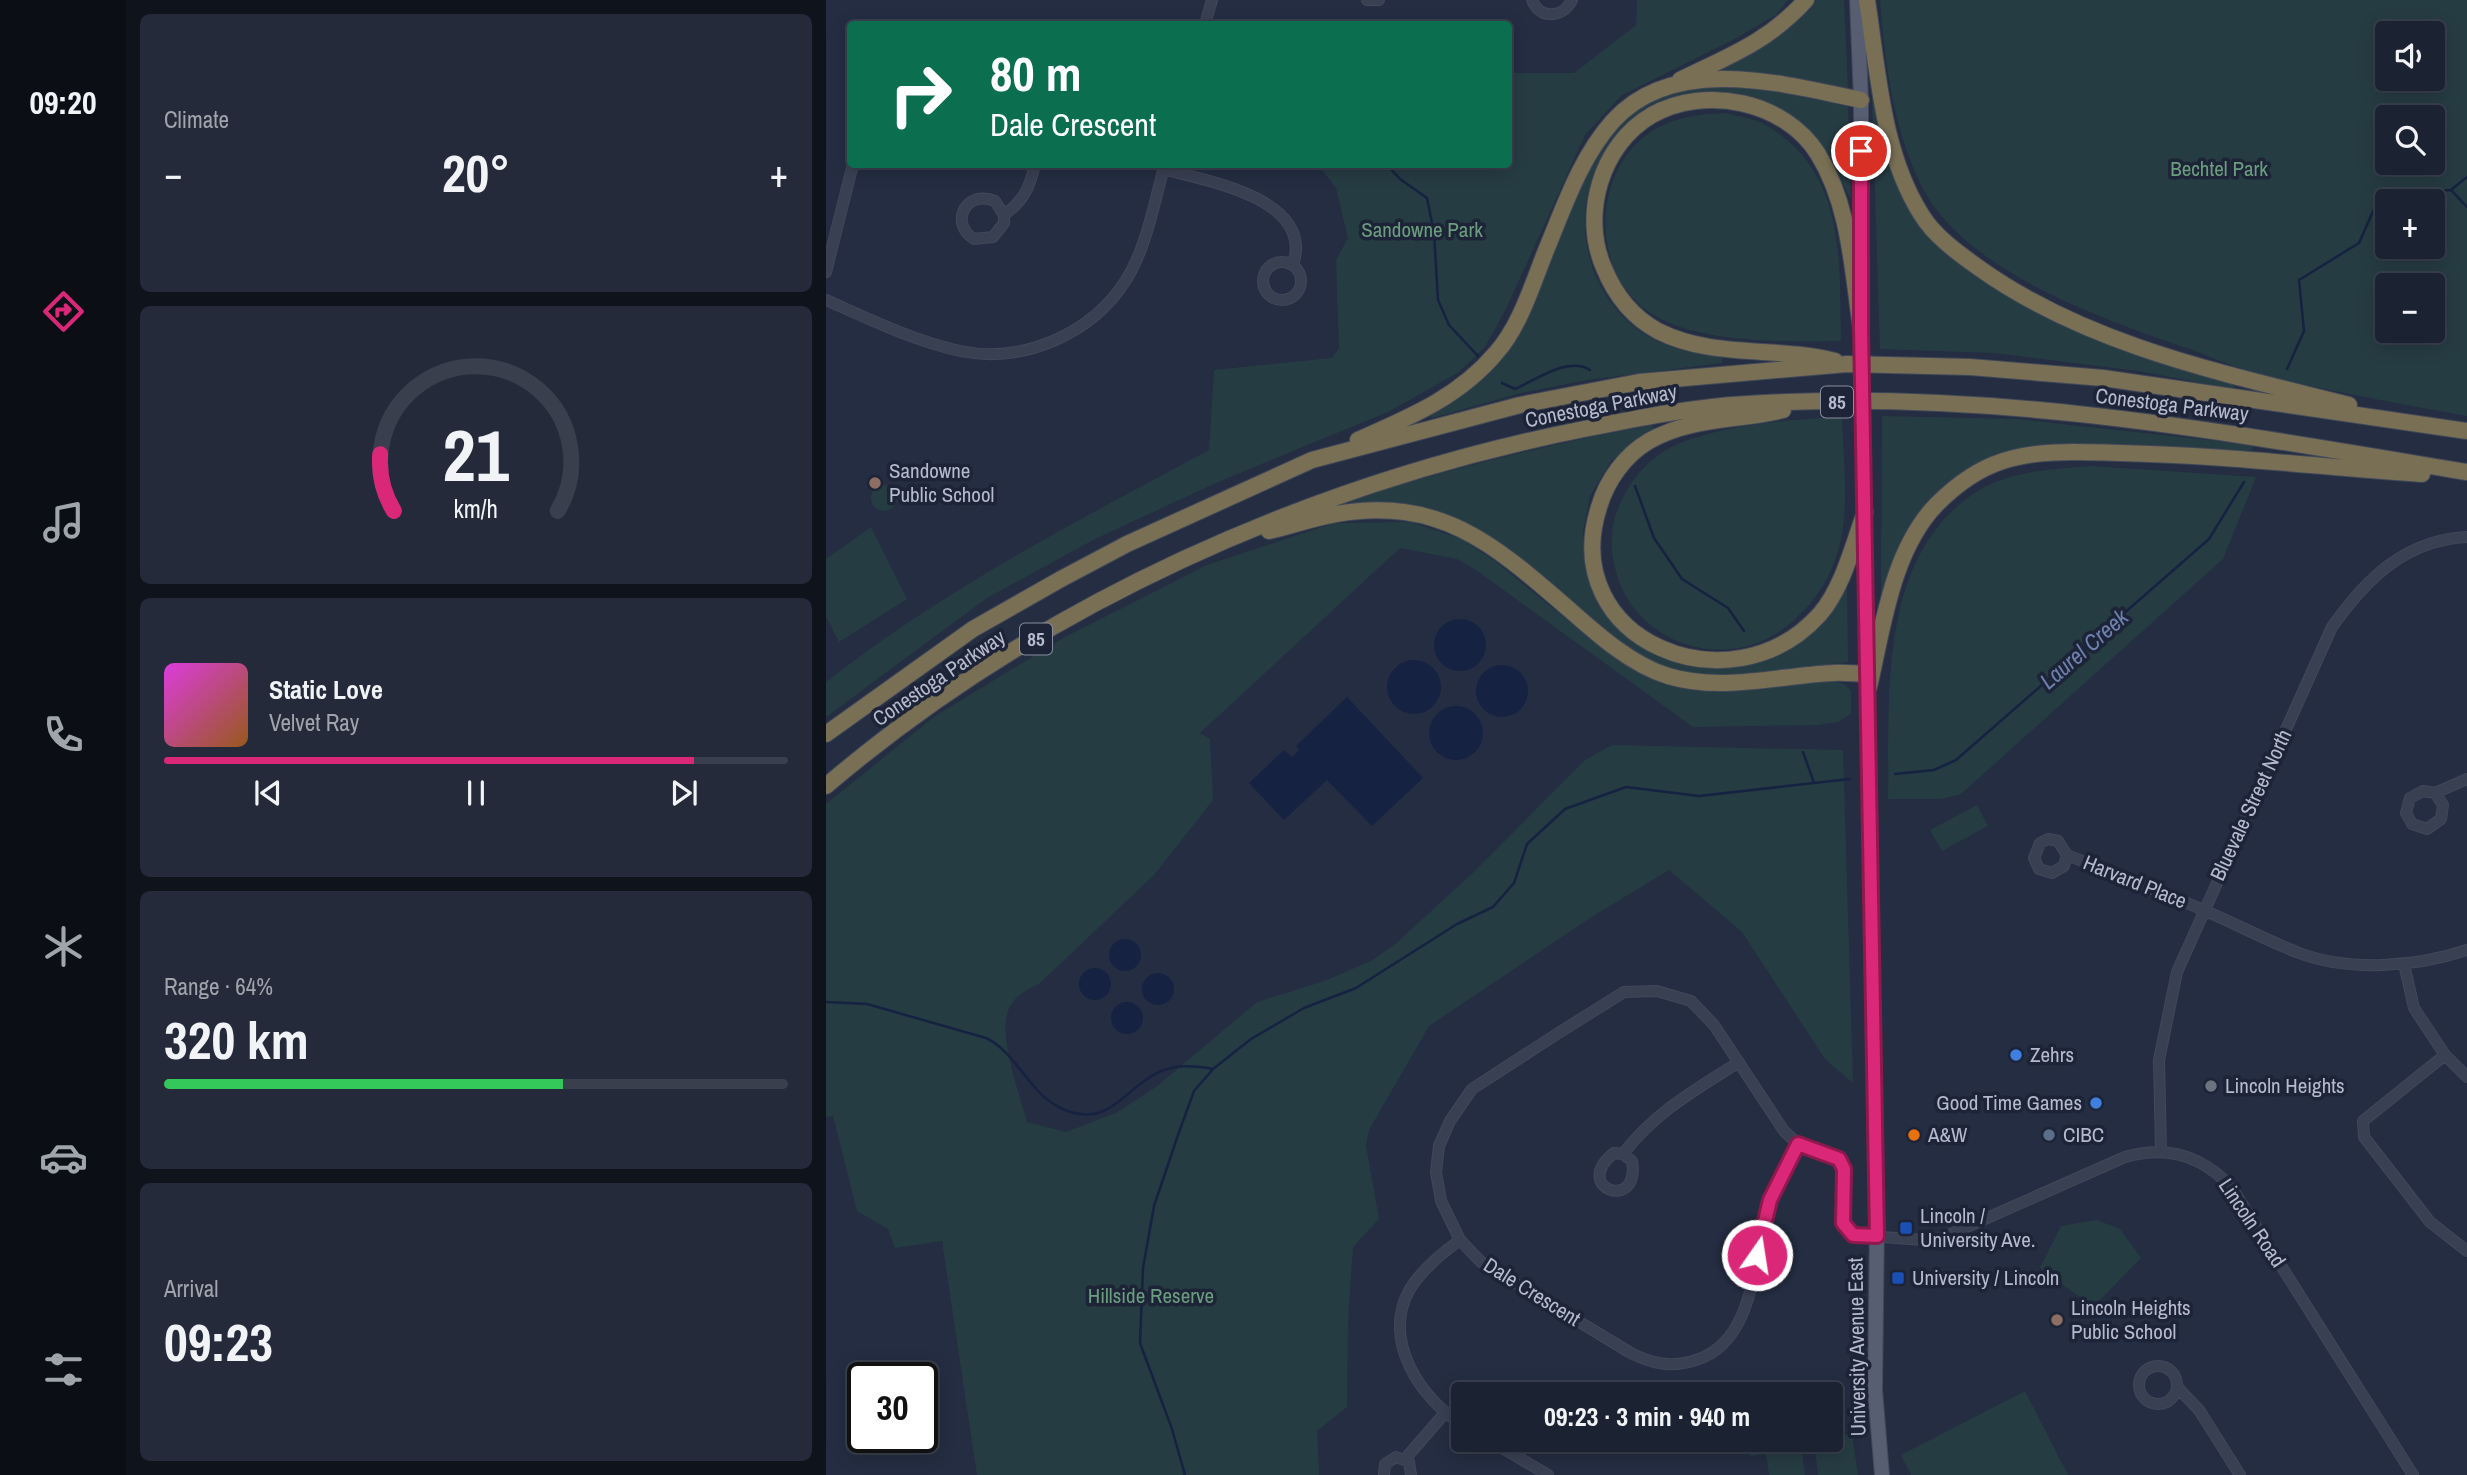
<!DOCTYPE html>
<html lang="en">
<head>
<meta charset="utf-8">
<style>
	:root { --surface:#1b2232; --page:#242a3a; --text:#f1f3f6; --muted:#a0a4ac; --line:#393f4d; --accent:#db2777 }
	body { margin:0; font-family:"Archivo Narrow",sans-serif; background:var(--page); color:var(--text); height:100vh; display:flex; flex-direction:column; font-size:26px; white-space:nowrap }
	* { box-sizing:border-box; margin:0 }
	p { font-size:23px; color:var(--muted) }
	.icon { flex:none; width:38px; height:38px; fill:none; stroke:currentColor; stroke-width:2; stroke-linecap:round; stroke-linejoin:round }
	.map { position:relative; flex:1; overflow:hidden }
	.details { display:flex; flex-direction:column; gap:14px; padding:14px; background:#0f131c; width:700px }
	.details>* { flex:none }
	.banner { position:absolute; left:21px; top:21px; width:665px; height:147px; border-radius:7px; box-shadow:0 4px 18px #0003,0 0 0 2px var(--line); background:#0b6e4f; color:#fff; overflow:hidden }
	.buttons { position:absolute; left:1549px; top:21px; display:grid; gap:14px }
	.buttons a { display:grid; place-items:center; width:70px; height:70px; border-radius:7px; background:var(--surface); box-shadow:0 4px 18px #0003,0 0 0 2px var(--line); font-size:35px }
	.speed { position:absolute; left:21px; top:1362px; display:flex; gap:14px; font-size:35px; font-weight:700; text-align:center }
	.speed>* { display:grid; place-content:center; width:91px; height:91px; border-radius:50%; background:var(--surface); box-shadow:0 4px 18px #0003,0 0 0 2px var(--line); line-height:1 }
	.speed .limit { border:4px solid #111; border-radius:10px; background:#fff; color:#111 }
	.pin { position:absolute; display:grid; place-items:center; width:60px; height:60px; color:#fff; margin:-30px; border:4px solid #fff; border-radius:50%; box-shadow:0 2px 7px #0007 }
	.me { position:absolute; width:77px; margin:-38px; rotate:13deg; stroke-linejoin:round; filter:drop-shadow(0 0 5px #0008) }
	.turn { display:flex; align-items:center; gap:24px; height:147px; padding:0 28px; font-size:32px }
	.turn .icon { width:91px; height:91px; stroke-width:2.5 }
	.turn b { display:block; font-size:49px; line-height:60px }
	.big { font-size:52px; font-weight:700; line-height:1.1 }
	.details .widget { flex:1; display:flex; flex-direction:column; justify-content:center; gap:10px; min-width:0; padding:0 24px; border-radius:10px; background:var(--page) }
	.details .dial { align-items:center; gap:0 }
	.dial svg { height:182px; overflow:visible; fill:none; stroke:var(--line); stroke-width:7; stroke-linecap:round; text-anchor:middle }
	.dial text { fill:var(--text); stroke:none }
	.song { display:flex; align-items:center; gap:21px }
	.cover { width:84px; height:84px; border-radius:10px; background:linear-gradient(135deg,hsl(300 70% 55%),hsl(30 70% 35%)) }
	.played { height:7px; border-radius:4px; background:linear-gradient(90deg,var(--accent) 85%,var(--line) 85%) }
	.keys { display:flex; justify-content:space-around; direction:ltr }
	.heat { display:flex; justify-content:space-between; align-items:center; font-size:38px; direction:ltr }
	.charge { height:10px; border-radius:5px; background:linear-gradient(90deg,#34c759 64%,var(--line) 0) }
	.trip { position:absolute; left:625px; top:1382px; width:392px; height:70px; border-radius:7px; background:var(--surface); box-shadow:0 4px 18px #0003,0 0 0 2px var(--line); font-weight:700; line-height:70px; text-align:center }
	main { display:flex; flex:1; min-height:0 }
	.tab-bar { display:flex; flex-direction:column; width:126px; justify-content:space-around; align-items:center; background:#0b0e14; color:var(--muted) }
	.tab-bar .icon { width:49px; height:49px }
	.tab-bar .active { color:var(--accent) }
	.tab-bar b { font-size:32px; color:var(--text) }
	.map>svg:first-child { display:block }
	.green { fill:#263c43; fill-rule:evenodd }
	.water { fill:#162241 }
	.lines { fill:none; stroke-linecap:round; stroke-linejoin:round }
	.stream { stroke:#162241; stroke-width:2.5 }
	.minor-casing { stroke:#42485b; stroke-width:12 }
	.major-casing { stroke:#42485b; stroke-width:16 }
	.highway-casing { stroke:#404759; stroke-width:18 }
	.minor { stroke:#394052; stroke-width:10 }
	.major { stroke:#575e72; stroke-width:14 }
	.highway { stroke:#786f55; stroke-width:16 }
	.major-bridge-casing { stroke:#42485b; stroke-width:16; stroke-linecap:butt }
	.major-bridge { stroke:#575e72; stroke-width:14 }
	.route-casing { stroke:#8e194d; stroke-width:18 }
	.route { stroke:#db2777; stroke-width:12 }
	.education-dot { fill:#8d6e63; stroke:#1d2437; stroke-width:2.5 }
	.shop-dot { fill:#3f7fe0; stroke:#1d2437; stroke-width:2.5 }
	.worship-dot { fill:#6b7280; stroke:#1d2437; stroke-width:2.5 }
	.food-dot { fill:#e8710a; stroke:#1d2437; stroke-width:2.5 }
	.service-dot { fill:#5c6f8a; stroke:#1d2437; stroke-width:2.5 }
	.transit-dot { fill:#1a4fb4; stroke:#1d2437; stroke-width:2.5 }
	.labels { text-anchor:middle; stroke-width:7; stroke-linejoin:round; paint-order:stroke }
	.shield { fill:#1d2437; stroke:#878e9f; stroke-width:2 }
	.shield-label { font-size:19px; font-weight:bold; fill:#b5bbcc }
	.park-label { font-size:21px; fill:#6b9e7e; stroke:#1d2437 }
	.street-label { font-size:21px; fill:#b5bbcc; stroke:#1d2437 }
	.poi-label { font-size:21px; fill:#b5bbcc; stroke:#1d2437; text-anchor:start }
	.water-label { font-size:23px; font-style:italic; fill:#6d7fad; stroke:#1d2437 }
</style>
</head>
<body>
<main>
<nav class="tab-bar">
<b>09:20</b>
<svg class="icon active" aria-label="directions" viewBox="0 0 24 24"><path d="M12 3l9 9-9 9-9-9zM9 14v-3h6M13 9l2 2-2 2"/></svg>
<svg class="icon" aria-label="music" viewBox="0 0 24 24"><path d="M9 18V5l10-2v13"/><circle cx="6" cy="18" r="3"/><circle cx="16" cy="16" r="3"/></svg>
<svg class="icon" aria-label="phone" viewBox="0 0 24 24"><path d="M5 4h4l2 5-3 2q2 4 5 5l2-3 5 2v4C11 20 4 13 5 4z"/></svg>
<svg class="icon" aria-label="climate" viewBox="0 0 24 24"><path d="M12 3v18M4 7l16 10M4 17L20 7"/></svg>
<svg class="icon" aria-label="car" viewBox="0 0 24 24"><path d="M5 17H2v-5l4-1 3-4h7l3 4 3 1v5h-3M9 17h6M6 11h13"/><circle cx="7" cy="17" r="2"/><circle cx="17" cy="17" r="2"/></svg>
<svg class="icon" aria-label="filters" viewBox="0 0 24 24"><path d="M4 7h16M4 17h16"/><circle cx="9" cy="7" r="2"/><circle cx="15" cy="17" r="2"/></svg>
</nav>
<section class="details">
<div class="widget"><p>Climate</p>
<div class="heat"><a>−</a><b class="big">20°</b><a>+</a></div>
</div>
<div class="widget dial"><svg viewBox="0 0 100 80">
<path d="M14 69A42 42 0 1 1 86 69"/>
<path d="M14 69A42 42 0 0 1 8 44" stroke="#db2777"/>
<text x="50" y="56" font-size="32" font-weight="700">21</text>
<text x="50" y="72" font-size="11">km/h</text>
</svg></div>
<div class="widget">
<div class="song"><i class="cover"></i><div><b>Static Love</b><p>Velvet Ray</p></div></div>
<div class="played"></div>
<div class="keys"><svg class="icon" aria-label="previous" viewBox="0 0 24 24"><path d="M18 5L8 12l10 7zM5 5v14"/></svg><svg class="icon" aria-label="pause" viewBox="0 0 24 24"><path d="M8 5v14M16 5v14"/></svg><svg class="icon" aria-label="next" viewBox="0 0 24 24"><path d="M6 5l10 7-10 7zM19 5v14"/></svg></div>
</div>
<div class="widget"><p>Range · 64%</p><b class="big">320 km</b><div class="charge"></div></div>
<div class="widget"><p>Arrival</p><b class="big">09:23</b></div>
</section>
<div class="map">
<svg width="1641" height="1475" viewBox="0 0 1641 1475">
	<rect width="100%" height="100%" fill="#242d42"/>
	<path class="green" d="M 811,0 L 962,0 L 950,15 L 905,41 L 796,95 L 759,135 L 681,307 L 659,347 L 633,372 L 562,412 L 392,482 L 269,539 L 161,598 L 0,717 L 0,682 C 118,589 251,521 383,450 L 388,370 L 506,358 L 513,348 L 510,260 L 522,238 L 510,188 L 492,165 L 682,164 L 683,73 L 748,73 L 810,25 Z
		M 989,0 L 1018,0 L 1022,89 L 953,76 L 890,71 L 966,26 Z
		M 1054,0 L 1641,0 L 1641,416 C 1575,404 1509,392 1444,377 C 1417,371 1390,359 1364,349 C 1281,321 1146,274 1100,194 C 1068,136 1059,65 1054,0 ZM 1561,33 L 1606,33 L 1606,79 L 1561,79 ZM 1561,117 L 1606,117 L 1606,163 L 1561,163 ZM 1561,201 L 1606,201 L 1606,247 L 1561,247 ZM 1561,285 L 1606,285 L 1606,331 L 1561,331 Z
		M 883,84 L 928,87 L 1022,106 L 1025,199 L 1011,174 L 970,123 L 876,94 C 858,103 797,129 786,142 C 740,200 754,289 815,332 C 838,348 869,353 896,358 L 896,363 L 761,380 L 695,393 L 606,418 L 603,414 C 634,397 659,379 680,350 L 759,172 L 777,141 L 813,104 L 842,91 Z
		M 1051,98 L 1066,173 L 1090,216 L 1174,289 L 1409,383 L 1408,389 L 1312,371 L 1168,353 L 1054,349 L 1046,99 Z
		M 900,113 C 911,116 925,118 936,123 C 1021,169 1013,259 1015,341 C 959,342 870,344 823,312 C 761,270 766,162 833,127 C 855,116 876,114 900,113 Z
		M 1016,416 C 1017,463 1026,518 1008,563 C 996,596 966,629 934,642 C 873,666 803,631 789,568 C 784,547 784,526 793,506 C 805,478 825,455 854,443 C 904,423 962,421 1016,416 Z
		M 1056,416 L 1191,419 L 1428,445 L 1425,452 L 1222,447 L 1133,477 L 1055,600 Z
		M 826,425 L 828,429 L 785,461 L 764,496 L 757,531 L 758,558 L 765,589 L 797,635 L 830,656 L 864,667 L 901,667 L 928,662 L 1021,579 L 1022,662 C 971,668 890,688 842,670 C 815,661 792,641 770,624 C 722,585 656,517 594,506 C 571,502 548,505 525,506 L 523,500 C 624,469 723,444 826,425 Z
		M 1265,466 L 1430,477 L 1397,559 L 1135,794 L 1115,799 L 1062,799 C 1064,697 1051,560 1147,494 C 1180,471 1226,469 1265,466 Z
		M45 498a13 13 0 1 1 26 0a13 13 0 1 1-26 0Z
		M 585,522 L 635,539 L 670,562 L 766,640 L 837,684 L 892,691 L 1008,681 L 1018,684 L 1025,691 L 1025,714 L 1012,722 L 992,725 L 867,727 L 650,570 L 631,559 L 574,548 L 374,733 L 384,739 L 387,800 L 328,875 L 214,983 C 201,990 187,996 182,1011 C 172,1037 194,1095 201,1122 L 240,1132 L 290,1113 L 330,1087 L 431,1002 L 498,981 L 545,961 L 568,945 L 648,872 L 759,760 L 786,745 L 1017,750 L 1027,1083 L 999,1059 L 916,932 L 843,870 L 764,918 L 603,1026 L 543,1130 L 540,1145 L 553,1219 L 527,1247 L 522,1322 L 521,1407 L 491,1431 L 493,1475 L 151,1475 L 116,1241 L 69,1248 L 62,1229 L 31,1211 L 7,1116 L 0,1117 L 0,804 L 109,716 L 239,637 L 381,565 L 508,523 Z
		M 45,527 L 81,599 L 13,642 L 0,616 L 0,559 Z
		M 1151,805 L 1162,826 L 1116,851 L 1104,830 Z
		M 1271,1220 L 1294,1229 L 1315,1258 L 1273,1301 L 1259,1301 L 1214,1268 L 1235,1226 Z
		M 1199,1391 L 1242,1475 L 1085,1475 L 1075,1455 Z
		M 1026,1434 L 1032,1475 L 992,1475 L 988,1440 L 1004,1440 L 1005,1437 Z
		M 922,1440 L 974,1440 L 979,1475 L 943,1475 L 940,1454 L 924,1456 Z"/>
	<path class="water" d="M608 645a26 26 0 1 1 52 0a26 26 0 1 1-52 0Z
		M561 687a27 27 0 1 1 54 0a27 27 0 1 1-54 0Z
		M650 691a26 26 0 1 1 52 0a26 26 0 1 1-52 0Z
		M 521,697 L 597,778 L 546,826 L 501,780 L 458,820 L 423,783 L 458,750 L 466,757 L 473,750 L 470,746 Z
		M603 733a27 27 0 1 1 54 0a27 27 0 1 1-54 0Z
		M283 955a16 16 0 1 1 32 0a16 16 0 1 1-32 0Z
		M253 984a16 16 0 1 1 32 0a16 16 0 1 1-32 0Z
		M316 989a16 16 0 1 1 32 0a16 16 0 1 1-32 0Z
		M285 1018a16 16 0 1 1 32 0a16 16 0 1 1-32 0Z"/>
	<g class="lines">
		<path class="stream" d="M 560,164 L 574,179 L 601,198 L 608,233 L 612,300 L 623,325 L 652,356
			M 1625,190 L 1641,207
			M 1461,369 L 1478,331 L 1473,280 L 1533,243 L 1556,191 L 1625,190 L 1641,177
			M 676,383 L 689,389 C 710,380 742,356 764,370
			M 809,486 L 828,538 L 856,579 L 902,608 L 918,631
			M 977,752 L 988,783
			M 1069,774 L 1108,770 L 1130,760 L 1383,539 L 1418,482
			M 0,1002 L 41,1004 L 160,1038 C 192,1053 203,1096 239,1110 C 283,1127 296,1092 329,1074 C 348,1064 367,1065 387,1069
			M 359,1475 L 346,1429 L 314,1343 L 317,1268 L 328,1206 L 352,1135 L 368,1091 L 387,1069 L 425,1039 L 478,1008 L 530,988 L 631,924 L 667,907 L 688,883 L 701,844 L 739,809 L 800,787 L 873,796 L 1024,779"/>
		<defs>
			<path id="minor" d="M 541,0 L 553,0
				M 706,0 C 714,20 737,18 746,0
				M 379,24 L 386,0
				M 337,169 C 380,181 489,198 467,265
				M 178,215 L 169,201 C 141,189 122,222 148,239 L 167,237 L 178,223 L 178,215 C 197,201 204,188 209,164
				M437 281a19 19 0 1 1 38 0a19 19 0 1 1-38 0Z
				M 0,272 L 27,164
				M 0,300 C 43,319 88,341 134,351 C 197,364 266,334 300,280 C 321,247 328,202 339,164
				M 1609,793 L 1617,805 L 1615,819 L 1601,829 L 1586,824 L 1580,813 L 1584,798 L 1597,791 L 1609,793 L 1641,779
				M 1241,855 L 1238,866 L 1226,873 L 1213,869 L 1208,858 L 1214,843 L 1222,839 L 1232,841 L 1241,855 C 1286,873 1331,890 1375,909 C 1408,923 1440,940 1473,953 C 1524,972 1590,967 1641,950
				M 1578,964 L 1588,1008 L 1619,1055 L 1641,1077
				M 1619,1055 L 1537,1121 L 1538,1137 L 1604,1222 L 1641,1251
				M 972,1144 C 961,1162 950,1182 943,1202 C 927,1252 932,1341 870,1360 C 845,1368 826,1364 803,1352 L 655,1262 L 634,1240 L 615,1201 L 610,1172 L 613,1146 L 624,1121 L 646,1089 L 734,1032 L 798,992 L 831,991 L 865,1001 L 888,1025 L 958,1131 L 972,1144 L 1013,1159 L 1018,1169 L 1017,1223 L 1027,1235 L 1098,1240 L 1116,1238 L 1299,1157 C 1341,1145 1377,1156 1406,1188 L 1587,1475
				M 1335,1152 L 1333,1060 L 1351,972 L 1506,627 C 1540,579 1579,540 1641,537
				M 797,1154 L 806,1161 C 815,1213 744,1188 788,1153 L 797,1154 C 829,1112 869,1090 913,1062
				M 634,1240 C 616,1253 596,1269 584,1289 C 555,1339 594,1399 637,1425
				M1313 1385a19 19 0 1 1 38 0a19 19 0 1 1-38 0Z
				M 1351,1387 L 1373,1410 L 1414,1475
				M 663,1440 L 722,1475
				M 579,1459 L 618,1414
				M 558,1475 L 559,1464 L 570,1457 L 583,1462 L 585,1475"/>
			<path id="major" d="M 1031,0 L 1035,100 L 1035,288
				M 1037,437 L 1051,1221 L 1049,1390 L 1056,1475"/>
			<path id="highway" d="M 1041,0 C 1052,71 1056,152 1095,214 C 1108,236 1132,253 1153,268 C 1261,345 1396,373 1523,405
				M 854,80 C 903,56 942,42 980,0
				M 1009,361 C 951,346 887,359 832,331 C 806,317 789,295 778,268 C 755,216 774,145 826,115 C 879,85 959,101 992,154 C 1024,206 1026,269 1035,328
				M 957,410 C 912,421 865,417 823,441 C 799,455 781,480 773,507 C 730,641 906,713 994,614 C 1017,587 1027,545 1039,512
				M 532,440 C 584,417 633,397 670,353 C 695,325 707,282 721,248 C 739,204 755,157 787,121 C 848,53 959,84 1035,100
				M 443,531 C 465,526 487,518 510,514 C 616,496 670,546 745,611 C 772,635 806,665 842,676 C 896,692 951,676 1006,673 C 1018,672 1030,674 1043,674
				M 1043,687 C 1057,627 1066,550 1111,504 C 1129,486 1152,469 1177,461 C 1214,449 1256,452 1294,453 C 1395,455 1495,467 1596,474
				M 0,734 L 147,629 L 235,579 L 301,544 L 486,460 L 694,405 L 813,382 L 1021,364 L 1144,367 L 1277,378 L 1641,431
				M 0,786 C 212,605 485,483 758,429 C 812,418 866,407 921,404 C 1163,388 1404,433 1641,472"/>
		</defs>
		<use href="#minor" class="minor-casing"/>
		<use href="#major" class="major-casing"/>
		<use href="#highway" class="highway-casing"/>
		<use href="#minor" class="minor"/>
		<use href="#major" class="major"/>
		<use href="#highway" class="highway"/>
		<defs>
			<path id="major-bridge" d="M 1035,328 L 1037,437"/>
		</defs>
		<use href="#major-bridge" class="major-bridge-casing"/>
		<use href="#major-bridge" class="major-bridge"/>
	</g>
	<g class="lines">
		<defs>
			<path id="route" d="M 931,1255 L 944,1200 L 972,1144 L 1013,1159 L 1018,1169 L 1017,1223 L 1027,1235 L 1051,1236 L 1035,328 L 1035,151"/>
		</defs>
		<use href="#route" class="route-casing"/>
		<use href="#route" class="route"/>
	</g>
	<g class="education-dot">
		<circle cx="49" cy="483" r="7"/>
		<circle cx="1231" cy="1320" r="7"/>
	</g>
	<g class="shop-dot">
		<circle cx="1190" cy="1055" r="7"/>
		<circle cx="1270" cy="1103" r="7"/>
	</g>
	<circle class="worship-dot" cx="1385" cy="1086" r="7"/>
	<circle class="food-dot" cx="1088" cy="1135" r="7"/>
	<circle class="service-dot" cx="1223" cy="1135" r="7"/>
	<g class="transit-dot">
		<rect x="1073" y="1221" width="14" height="14" rx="3.5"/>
		<rect x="1065" y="1271" width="14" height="14" rx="3.5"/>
	</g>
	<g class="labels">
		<g class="shield">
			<rect x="995" y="386.5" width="32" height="31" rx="5"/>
			<rect x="194" y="623.5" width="32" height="31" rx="5"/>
		</g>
		<g class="shield-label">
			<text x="1011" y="409">85</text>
			<text x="210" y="646">85</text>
		</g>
		<g class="park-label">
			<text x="1393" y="176">Bechtel Park</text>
			<text x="596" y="237">Sandowne Park</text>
			<text x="325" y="1303">Hillside Reserve</text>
		</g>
		<g class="street-label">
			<text transform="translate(1346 405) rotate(7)" y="7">Conestoga Parkway</text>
			<text transform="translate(775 406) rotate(-11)" y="7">Conestoga Parkway</text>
			<text transform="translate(113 678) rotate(-34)" y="7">Conestoga Parkway</text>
			<text transform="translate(1425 805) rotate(-65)" y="7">Bluevale Street North</text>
			<text transform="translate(1309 882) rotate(22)" y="7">Harvard Place</text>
			<text transform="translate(1426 1223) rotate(56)" y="7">Lincoln Road</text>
			<text transform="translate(706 1292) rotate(32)" y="7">Dale Crescent</text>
			<text transform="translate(1031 1347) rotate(-91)" y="7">University Avenue East</text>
		</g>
		<g class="poi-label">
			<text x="63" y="478">Sandowne<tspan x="63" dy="24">Public School</tspan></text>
			<text x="1204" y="1062">Zehrs</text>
			<text x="1399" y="1093">Lincoln Heights</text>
			<text x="1256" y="1110" text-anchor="end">Good Time Games</text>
			<text x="1102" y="1142">A&amp;W</text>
			<text x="1237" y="1142">CIBC</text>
			<text x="1094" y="1223">Lincoln /<tspan x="1094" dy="24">University Ave.</tspan></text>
			<text x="1086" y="1285">University / Lincoln</text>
			<text x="1245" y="1315">Lincoln Heights<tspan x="1245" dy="24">Public School</tspan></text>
		</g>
		<g class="water-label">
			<text transform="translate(1258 649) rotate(-41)" y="8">Laurel Creek</text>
		</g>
	</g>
</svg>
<div class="buttons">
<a><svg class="icon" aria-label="sound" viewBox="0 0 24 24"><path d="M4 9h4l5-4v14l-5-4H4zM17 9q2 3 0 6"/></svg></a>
<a><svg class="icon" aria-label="search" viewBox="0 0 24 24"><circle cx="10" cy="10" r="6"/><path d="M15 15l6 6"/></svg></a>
<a>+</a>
<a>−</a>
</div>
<div class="speed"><div class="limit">30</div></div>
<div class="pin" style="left:1035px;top:151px;background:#d93025"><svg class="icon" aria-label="arrive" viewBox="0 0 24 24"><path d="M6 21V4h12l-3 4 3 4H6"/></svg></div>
<svg class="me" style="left:931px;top:1255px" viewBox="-20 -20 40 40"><circle r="17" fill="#db2777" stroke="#fff" stroke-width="3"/><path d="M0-11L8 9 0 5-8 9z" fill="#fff"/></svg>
<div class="trip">09:23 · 3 min · 940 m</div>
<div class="banner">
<div class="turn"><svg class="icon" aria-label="right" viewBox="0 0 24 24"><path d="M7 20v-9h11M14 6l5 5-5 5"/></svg><div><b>80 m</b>Dale Crescent</div></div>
</div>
</div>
</main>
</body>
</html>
